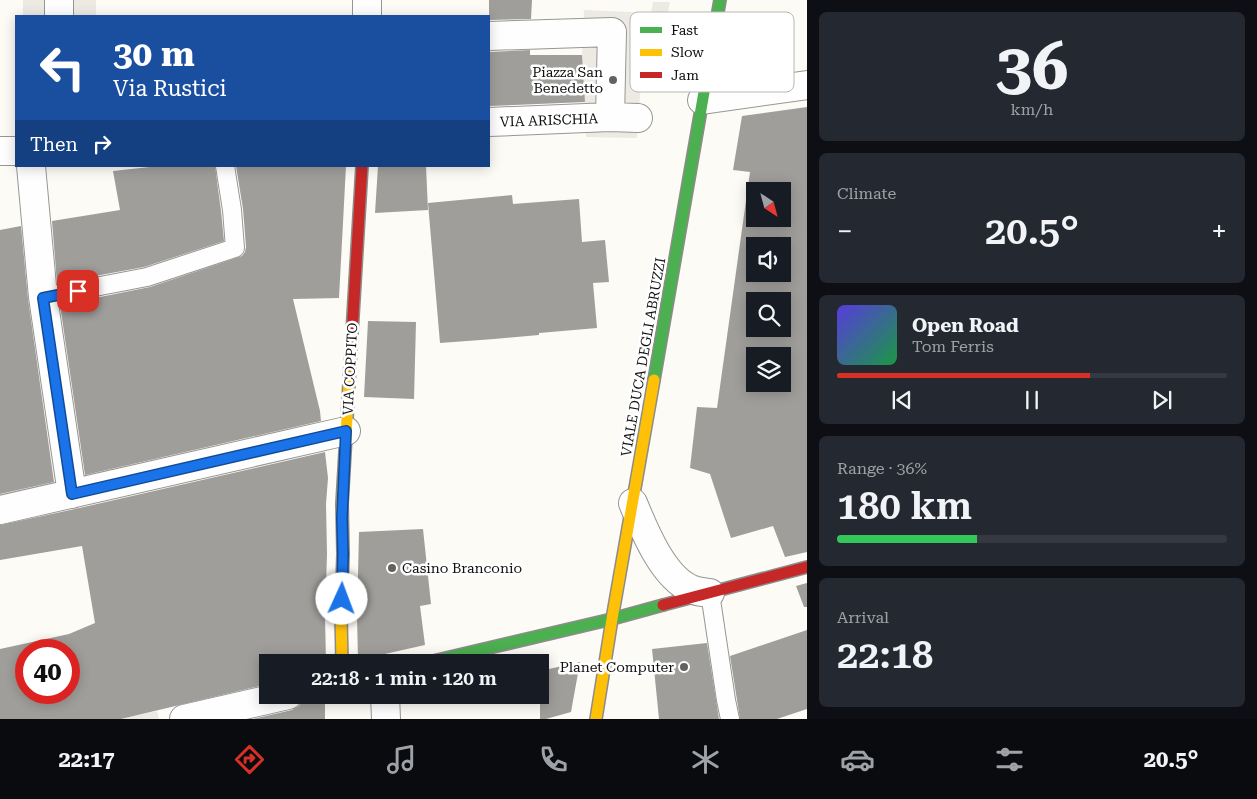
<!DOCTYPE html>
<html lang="en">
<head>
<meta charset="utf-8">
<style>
	:root { --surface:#171b24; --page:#242831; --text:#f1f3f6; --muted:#9ea1a6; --line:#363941; --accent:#d93025 }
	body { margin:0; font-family:"Roboto Serif",serif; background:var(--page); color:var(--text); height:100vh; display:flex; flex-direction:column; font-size:19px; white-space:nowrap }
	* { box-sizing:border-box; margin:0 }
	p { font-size:16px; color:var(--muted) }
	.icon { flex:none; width:28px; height:28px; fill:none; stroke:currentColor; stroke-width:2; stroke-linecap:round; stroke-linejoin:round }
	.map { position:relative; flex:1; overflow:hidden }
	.sheet { display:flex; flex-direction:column; gap:12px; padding:12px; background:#0d0f14; width:450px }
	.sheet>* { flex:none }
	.top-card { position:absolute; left:15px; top:15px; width:475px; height:152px; border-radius:0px; box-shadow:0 2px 12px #0003; background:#1a4fa0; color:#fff; overflow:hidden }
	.needle { width:32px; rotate:144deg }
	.controls { position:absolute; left:746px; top:182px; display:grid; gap:10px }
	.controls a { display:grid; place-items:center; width:45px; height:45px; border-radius:0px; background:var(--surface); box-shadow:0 2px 12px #0003; font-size:25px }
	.speed { position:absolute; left:15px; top:639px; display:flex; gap:10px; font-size:25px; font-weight:700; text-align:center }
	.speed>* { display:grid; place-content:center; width:65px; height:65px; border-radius:50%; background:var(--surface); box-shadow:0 2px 12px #0003; line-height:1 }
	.speed .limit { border:8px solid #d22; background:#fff; color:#111 }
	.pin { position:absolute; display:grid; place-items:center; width:42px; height:42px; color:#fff; margin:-21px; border-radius:10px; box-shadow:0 2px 8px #0006 }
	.me { position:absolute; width:55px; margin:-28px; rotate:2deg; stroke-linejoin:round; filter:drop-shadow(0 0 4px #0008) }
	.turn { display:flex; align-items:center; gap:18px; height:105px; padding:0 15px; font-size:22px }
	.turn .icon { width:65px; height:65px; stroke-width:2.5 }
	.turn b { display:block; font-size:35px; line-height:42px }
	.then { display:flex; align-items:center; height:48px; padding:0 15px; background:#0003; gap:10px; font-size:19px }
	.big { font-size:38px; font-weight:600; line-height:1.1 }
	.sheet .tile { flex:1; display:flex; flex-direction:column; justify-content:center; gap:8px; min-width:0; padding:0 18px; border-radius:8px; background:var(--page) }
	.sheet .dial { align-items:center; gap:0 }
	.dial b { font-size:65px; line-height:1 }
	.song { display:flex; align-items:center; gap:15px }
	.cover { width:60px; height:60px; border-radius:8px; background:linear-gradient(135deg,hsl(250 70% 55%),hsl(140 70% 35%)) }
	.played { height:5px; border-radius:2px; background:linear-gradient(90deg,var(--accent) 65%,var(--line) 65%) }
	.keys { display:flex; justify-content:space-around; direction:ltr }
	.heat { display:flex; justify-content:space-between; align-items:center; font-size:28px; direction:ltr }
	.charge { height:8px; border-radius:4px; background:linear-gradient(90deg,#34c759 36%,var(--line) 0) }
	.trip { position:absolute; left:259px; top:654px; width:290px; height:50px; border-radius:0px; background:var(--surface); box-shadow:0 2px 12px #0003; font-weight:600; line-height:50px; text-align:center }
	.menu { display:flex; height:80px; justify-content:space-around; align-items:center; background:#090b0e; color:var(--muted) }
	.menu .icon { width:35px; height:35px }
	.menu .current { color:var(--accent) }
	.menu b { font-size:22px; color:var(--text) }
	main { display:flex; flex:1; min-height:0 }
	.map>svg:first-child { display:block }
	.plaza { fill:#eceae2 }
	.building { fill:#a09e9b; fill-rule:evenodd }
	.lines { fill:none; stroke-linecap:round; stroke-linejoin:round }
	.lane-casing { stroke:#969694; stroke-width:20 }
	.street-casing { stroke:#969694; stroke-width:30 }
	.fast-casing { stroke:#8d8c8a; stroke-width:14 }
	.slow-casing { stroke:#8d8c8a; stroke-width:14 }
	.jam-casing { stroke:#8d8c8a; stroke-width:14 }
	.lane { stroke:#fffefe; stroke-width:18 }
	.street { stroke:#fffefe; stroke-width:28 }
	.fast { stroke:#4caf50; stroke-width:11 }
	.slow { stroke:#ffc107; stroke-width:11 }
	.jam { stroke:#c62828; stroke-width:11 }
	.route-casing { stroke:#114b97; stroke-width:12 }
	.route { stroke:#1a73e8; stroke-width:9 }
	.poi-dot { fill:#636260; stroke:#fff; stroke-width:2 }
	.labels { text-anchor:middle; stroke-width:5; stroke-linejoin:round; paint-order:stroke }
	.poi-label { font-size:14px; fill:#101010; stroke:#fff; text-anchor:end }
	.street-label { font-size:14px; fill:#101010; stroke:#fff }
	.key { fill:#fff; stroke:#b7b7b7; stroke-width:1 }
	.key-label { font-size:14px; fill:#101010 }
</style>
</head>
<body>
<main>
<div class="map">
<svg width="807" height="719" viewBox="0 0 807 719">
	<rect width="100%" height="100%" fill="#fcfbf6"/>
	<path class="plaza" d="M 23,0 L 96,0 L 96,16 L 23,16 Z
		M 653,2 L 670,2 L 660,58 L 643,56 L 637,138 L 586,137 L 585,102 L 582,55 L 584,10 L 651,13 Z
		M 157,711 L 159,719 L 121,719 Z"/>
	<path class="building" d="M 489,0 L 532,0 L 531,19 L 489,20 Z
		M 530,50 L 530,55 L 582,55 L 585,102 L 489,106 L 489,52 Z
		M 807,107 L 807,552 L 785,557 L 773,526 L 731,538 L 710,474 L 690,468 L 697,407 L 717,408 L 750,172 L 733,170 L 742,116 ZM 755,191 L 782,191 L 782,219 L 755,219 ZM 755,246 L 782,246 L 782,274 L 755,274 ZM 755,301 L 782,301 L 782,329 L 755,329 ZM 755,356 L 782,356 L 782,384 L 755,384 Z
		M 159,166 L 215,166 L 221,211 L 224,241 L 144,267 L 57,283 L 52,221 L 120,210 L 113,171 Z
		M 236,166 L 346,166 L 339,298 L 293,299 L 320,411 L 321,421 L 85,475 L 60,305 L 150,287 L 242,256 L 245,252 L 246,247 L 243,209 Z
		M 378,166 L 426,166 L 428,210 L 375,213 Z
		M 512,195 L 513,204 L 579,199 L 582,242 L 605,240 L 609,282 L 593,283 L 597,328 L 539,333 L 539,335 L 494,339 L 440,343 L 428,203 Z
		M 21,226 L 28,299 L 54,482 L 0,494 L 0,230 Z
		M 368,321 L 416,322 L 414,399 L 364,397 Z
		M 325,452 L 328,478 L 326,504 L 327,554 L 325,616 L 326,662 L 268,662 L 268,684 L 121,719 L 0,719 L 0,649 L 69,634 L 95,623 L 82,546 L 0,560 L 0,525 L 75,509 ZM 26,650 L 69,650 L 69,692 L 26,692 Z
		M 423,529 L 431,604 L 420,606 L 425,645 L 358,660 L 357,616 L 359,532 Z
		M 807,583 L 807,607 L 804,607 L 796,586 Z
		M 807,630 L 807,709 L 777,719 L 740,719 L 730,656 Z
		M 707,643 L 719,719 L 659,719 L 652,649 Z
		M 580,662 L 571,712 L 546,719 L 540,719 L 540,671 Z
		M 303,695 L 325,695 L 325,719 L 253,719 L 292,710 L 299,706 L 303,700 Z"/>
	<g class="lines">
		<defs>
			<path id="lane" d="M 43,297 L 147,277 L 235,248 L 232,210 L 225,166
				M 710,593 L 726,700 L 730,719"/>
			<path id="street" d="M 59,0 L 59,16
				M 367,16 L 367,0
				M 489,36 L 612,32 L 610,117
				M 702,100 L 807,85
				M 489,122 L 610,117 L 638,118
				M 0,151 L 16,151
				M 31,166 L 43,297 L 72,494
				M 633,503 C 644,530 663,577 691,589 C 697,592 704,592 710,593
				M 0,510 L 346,431
				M 385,695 L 386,719
				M 184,719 L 288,695"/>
			<path id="fast" d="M 654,380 L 720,0
				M 429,662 L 612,619 L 663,605"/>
			<path id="slow" d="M 342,662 L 341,616 L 343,554 L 342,504 L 350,366
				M 596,719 L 612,619 L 654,380"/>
			<path id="jam" d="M 350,366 L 362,166
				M 663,605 L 807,567"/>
		</defs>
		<use href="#lane" class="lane-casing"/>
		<use href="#street" class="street-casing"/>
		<use href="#fast" class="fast-casing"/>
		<use href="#slow" class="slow-casing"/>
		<use href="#jam" class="jam-casing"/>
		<use href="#lane" class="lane"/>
		<use href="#street" class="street"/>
		<use href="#fast" class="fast"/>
		<use href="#slow" class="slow"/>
		<use href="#jam" class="jam"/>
	</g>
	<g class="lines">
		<defs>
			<path id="route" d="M 78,291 L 43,298 L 72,494 L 346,431 L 342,518 L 343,554 L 342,599"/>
		</defs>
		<use href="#route" class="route-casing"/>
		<use href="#route" class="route"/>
	</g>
	<g class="poi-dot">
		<circle cx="613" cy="80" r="5"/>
		<circle cx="392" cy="568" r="5"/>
		<circle cx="684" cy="667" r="5"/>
	</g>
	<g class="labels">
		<g class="poi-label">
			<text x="603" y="77">Piazza San<tspan x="603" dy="16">Benedetto</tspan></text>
			<text x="402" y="573" text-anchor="start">Casino Branconio</text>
			<text x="674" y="672">Planet Computer</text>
		</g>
		<g class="street-label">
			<text transform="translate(549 120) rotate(-2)" y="5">VIA ARISCHIA</text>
			<text transform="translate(643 357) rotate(-80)" y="5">VIALE DUCA DEGLI ABRUZZI</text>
			<text transform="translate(350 369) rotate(-87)" y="5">VIA COPPITO</text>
		</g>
	</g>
	<rect x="630" y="12" width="164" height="80" rx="8" class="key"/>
	<rect x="640" y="27" width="22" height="6" fill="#4caf50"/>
	<rect x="640" y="49" width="22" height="7" fill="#ffc107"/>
	<rect x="640" y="72" width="22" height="6" fill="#c62828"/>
	<g class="key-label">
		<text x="671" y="35">Fast</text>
		<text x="671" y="57">Slow</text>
		<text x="671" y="80">Jam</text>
	</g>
</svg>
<div class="controls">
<a><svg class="needle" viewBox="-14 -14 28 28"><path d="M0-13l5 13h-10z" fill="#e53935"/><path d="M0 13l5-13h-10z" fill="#9ea1a6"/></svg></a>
<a><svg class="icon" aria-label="sound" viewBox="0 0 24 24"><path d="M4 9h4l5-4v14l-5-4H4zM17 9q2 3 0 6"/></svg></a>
<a><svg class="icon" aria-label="search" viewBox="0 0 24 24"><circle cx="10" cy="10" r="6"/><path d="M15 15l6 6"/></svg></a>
<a><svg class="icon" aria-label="layers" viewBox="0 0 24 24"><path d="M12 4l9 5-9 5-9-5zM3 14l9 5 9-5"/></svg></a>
</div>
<div class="speed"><div class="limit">40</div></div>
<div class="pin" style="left:78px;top:291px;background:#d93025"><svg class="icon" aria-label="arrive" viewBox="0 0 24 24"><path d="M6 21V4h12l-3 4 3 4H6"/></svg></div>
<svg class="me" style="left:342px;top:599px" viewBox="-20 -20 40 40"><circle r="19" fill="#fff"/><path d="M0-13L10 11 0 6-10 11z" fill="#1a73e8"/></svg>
<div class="trip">22:18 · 1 min · 120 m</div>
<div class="top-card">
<div class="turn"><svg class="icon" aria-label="left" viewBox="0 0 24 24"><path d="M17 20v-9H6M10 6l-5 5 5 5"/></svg><div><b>30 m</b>Via Rustici</div></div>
<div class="then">Then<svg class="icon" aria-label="right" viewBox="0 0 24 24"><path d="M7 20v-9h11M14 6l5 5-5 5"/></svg></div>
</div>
</div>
<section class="sheet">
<div class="tile dial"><b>36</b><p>km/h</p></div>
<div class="tile"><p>Climate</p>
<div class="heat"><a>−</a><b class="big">20.5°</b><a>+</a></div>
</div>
<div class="tile">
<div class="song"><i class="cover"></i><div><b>Open Road</b><p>Tom Ferris</p></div></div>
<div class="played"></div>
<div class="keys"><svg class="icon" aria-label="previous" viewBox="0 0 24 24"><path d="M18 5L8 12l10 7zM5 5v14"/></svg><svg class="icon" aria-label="pause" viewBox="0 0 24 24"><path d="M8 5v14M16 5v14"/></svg><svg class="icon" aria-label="next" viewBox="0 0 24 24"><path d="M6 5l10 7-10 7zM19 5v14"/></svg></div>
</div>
<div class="tile"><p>Range · 36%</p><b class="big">180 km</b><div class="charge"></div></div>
<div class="tile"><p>Arrival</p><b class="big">22:18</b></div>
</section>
</main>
<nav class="menu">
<b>22:17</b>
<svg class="icon current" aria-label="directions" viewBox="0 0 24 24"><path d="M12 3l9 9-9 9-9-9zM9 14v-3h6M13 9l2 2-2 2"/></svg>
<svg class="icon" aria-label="music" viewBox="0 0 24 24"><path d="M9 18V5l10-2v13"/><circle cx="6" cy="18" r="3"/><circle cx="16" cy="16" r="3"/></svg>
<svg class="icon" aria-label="phone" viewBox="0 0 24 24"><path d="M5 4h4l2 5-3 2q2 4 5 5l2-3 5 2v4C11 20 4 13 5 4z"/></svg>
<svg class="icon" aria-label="climate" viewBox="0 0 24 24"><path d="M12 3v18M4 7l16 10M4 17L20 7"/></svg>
<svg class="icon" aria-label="car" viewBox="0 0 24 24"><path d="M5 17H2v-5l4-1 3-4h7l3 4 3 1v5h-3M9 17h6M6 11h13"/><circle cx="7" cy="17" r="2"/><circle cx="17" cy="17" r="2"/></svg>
<svg class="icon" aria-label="filters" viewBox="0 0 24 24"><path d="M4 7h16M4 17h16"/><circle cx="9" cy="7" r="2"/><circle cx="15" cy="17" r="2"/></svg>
<b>20.5°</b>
</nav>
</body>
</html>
